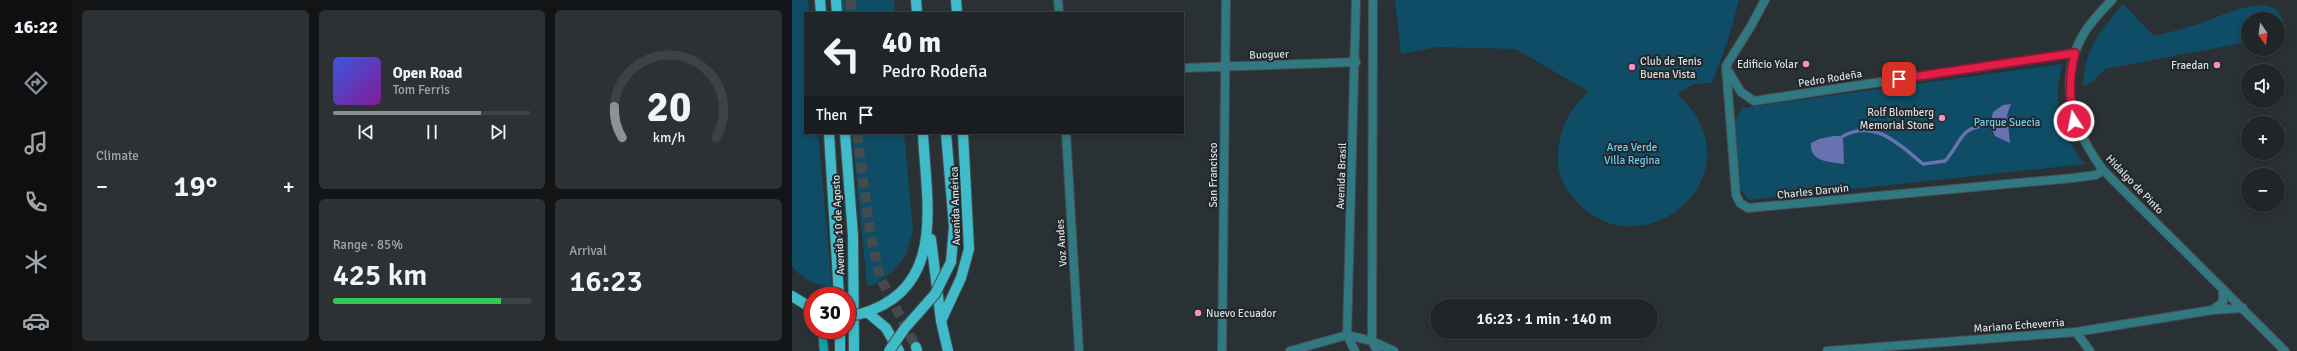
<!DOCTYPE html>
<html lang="en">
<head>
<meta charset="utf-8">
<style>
	:root { --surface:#202528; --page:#2d3134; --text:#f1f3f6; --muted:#a2a5a8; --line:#3d4245; --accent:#8c9099 }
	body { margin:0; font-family:Signika,sans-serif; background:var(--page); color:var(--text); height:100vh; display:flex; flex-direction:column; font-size:15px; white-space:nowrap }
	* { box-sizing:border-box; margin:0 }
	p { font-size:13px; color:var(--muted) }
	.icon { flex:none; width:22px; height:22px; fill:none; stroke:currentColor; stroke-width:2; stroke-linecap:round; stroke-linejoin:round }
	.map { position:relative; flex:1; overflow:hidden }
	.details { display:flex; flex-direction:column; gap:10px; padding:10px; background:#121416; width:720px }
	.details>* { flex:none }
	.banner { position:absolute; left:12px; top:12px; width:380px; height:122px; border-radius:0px; box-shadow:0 2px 6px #0003,0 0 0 1px var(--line); background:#202528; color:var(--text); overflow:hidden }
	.needle { width:26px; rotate:166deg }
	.fabs { position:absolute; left:1449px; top:12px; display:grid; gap:8px }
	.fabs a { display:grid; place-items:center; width:44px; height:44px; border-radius:50%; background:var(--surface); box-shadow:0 2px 6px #0003,0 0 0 1px var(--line); font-size:20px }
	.speed { position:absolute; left:12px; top:287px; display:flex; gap:8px; font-size:20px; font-weight:700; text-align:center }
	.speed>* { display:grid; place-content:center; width:52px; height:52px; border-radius:50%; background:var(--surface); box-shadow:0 2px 6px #0003,0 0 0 1px var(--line); line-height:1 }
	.speed .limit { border:6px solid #d22; background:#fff; color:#111 }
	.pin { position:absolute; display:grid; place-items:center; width:34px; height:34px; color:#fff; margin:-17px; border-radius:8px; box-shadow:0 2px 6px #0006 }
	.me { position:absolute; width:44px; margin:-22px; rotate:349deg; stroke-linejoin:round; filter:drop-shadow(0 0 3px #0008) }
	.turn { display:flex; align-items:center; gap:14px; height:84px; padding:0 12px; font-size:18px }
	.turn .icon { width:52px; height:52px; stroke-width:2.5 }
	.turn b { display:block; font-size:28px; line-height:34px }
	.then { display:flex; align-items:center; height:38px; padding:0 12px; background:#0003; gap:8px; font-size:15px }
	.big { font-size:30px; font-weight:600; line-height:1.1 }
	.details .card { flex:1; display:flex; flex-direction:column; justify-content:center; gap:6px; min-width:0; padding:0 14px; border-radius:6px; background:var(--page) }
	.details .dial { align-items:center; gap:0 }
	.dial svg { height:104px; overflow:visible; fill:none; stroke:var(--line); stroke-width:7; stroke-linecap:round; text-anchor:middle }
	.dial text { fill:var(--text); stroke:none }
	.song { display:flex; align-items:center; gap:12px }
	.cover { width:48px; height:48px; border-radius:6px; background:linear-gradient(135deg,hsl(230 70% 55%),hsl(290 70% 35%)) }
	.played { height:4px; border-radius:2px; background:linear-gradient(90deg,var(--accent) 75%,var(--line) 75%) }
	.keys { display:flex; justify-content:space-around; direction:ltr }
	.heat { display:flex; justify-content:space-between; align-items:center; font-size:22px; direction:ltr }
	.charge { height:6px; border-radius:3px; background:linear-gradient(90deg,#34c759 85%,var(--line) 0) }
	.details .tiles { flex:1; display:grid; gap:10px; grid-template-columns:repeat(3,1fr) }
	.card:first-child { grid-row:span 2 }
	.trip { position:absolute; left:638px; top:299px; width:228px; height:40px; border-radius:20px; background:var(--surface); box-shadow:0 2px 6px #0003,0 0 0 1px var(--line); font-weight:600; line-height:40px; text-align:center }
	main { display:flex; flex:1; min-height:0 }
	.tab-bar { display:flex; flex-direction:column; width:72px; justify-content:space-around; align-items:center; background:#0d0f10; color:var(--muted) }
	.tab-bar .icon { width:28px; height:28px }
	.tab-bar .current { color:var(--accent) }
	.tab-bar b { font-size:18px; color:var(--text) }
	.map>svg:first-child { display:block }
	.green { fill:#0f4c65 }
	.water { fill:#6972b1 }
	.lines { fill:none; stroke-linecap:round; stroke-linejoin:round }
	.stream { stroke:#6972b1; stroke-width:3.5 }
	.primary-tunnel { stroke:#444b4f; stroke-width:10; stroke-dasharray:10 5; stroke-linecap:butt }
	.minor-casing { stroke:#464d51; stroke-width:10 }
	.tertiary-casing { stroke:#464d51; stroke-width:10 }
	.secondary-casing { stroke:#464d51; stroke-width:10 }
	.primary-casing { stroke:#464d51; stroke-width:12 }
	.minor { stroke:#317881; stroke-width:8 }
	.tertiary { stroke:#317881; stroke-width:8 }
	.secondary { stroke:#14a0af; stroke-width:8 }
	.primary { stroke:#40bbca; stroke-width:10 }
	.primary-bridge-casing { stroke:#464d51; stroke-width:12; stroke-linecap:butt }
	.primary-bridge { stroke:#40bbca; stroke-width:10 }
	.route-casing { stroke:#92132f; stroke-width:10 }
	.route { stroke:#e11d48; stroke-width:7 }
	.poi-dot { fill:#f98fc8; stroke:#20282b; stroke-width:1.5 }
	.labels { text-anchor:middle; stroke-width:4; stroke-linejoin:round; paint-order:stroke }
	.street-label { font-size:11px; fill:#d9dee1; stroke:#20282b }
	.poi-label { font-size:11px; fill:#d9dee1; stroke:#20282b; text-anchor:end }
	.park-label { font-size:11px; fill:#73cbf4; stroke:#20282b }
</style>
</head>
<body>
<main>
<nav class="tab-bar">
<b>16:22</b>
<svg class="icon current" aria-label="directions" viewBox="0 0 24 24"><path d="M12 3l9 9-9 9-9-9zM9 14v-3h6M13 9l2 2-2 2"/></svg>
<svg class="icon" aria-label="music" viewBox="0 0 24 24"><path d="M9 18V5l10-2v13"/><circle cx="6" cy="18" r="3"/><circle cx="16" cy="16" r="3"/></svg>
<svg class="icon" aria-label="phone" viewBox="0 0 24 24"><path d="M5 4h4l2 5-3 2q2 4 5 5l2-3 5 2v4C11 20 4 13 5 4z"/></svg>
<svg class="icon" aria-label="climate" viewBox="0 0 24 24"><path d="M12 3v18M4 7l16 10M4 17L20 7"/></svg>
<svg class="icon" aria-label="car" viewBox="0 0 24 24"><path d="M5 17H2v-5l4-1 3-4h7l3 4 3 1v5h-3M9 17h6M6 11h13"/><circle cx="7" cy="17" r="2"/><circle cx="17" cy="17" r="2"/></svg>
</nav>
<section class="details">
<div class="tiles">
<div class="card"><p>Climate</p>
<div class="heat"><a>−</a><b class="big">19°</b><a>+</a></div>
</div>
<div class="card">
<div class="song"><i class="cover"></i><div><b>Open Road</b><p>Tom Ferris</p></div></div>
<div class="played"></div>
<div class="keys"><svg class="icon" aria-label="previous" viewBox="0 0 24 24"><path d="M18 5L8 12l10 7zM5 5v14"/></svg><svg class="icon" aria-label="pause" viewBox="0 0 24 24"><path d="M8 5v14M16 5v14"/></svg><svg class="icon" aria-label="next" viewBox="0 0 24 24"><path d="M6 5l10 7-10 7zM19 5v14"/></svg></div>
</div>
<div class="card dial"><svg viewBox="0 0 100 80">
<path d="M14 69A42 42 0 1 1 86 69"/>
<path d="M14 69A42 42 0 0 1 8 45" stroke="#8c9099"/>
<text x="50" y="56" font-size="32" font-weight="700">20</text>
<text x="50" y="72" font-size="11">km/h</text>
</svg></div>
<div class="card"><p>Range · 85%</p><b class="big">425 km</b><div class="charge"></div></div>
<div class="card"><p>Arrival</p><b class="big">16:23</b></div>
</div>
</section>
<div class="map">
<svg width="1505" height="351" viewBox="0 0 1505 351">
	<rect width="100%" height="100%" fill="#2a3135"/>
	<path class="green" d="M 0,0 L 16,0 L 17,13 L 13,13 L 13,133 L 26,133 L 40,287 C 26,286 8,278 0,266 Z
		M 50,0 L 102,0 L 103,13 L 50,13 Z
		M 603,0 L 947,0 L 936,40 L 920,83 L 902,84 L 886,94 C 894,103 903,111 908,123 C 942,195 846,261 789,206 C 777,195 766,178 766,161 C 766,133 775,110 797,92 L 724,49 L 645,47 L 609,54 Z
		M 1331,4 L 1362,36 C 1378,32 1395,28 1410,23 C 1428,16 1461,1 1479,7 C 1491,10 1493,25 1493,35 L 1486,36 L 1486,19 L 1456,19 L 1456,42 L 1313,69 L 1301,81 L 1291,87 C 1292,49 1308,32 1331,4 Z
		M 1270,64 C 1261,109 1265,128 1293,164 L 957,200 L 947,187 L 942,122 L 950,108 Z
		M 60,133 L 112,133 L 121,230 L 114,256 L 100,272 L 82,285 L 75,286 Z"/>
	<path class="water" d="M 1219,104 L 1215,115 L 1218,143 L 1203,136 L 1198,125 L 1201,112 L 1211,105 Z
		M 1042,136 L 1051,136 L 1052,164 C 1038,162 1017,162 1019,143 L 1027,139 Z"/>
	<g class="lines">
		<path class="stream" d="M 1051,136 C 1083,119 1107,144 1131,164 L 1153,161 C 1171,141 1166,127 1198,125"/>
		<path class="primary-tunnel" d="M 59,0 L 59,13
			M 65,133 L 78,232 L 88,277 L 124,347"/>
		<defs>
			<path id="minor" d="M 266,0 L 267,13
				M 973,0 L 959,26 L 934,66 L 944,195 L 948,203 L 956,208 L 1281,178 L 1304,175 L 1311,170
				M 1320,0 C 1310,10 1300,21 1292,33 C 1264,81 1280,128 1311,170 L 1493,351
				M 391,68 L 564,62
				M 935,69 L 949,92 L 962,101 L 1283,53
				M 274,133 L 287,351
				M 1422,309 L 1431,302 L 1431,289
				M 1284,332 L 1298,351
				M 430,351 L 434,0
				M 498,351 L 555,335 L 580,341 L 602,351
				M 1035,351 L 1284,332 L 1420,310 L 1451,308"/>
			<path id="tertiary" d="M 581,0 L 580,341 L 585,351
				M 563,351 L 555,335 L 564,0"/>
			<path id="secondary" d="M 30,330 L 32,351"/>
			<path id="primary" d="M 28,0 L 29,13
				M 44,0 L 45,13
				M 124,0 L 125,13
				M 164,0 L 165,13
				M 37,133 L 47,296
				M 53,133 L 61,236 L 62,351
				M 154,133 L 162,227 L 159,262
				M 139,239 L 149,321 L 156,351
				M 0,296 L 21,309
				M 75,312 L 94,328 L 107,351
				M 68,314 C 156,290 134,202 131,133
				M 149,321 L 169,278 L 177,249 L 171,133
				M 48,330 L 48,351
				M 124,347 L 125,351"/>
		</defs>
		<use href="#minor" class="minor-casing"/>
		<use href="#tertiary" class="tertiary-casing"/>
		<use href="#secondary" class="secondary-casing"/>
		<use href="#primary" class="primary-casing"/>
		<use href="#minor" class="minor"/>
		<use href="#tertiary" class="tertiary"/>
		<use href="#secondary" class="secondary"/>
		<use href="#primary" class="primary"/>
		<defs>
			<path id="primary-bridge" d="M 55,316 L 68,314
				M 97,351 L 113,328 L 143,294 L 159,262"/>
		</defs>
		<use href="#primary-bridge" class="primary-bridge-casing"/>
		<use href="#primary-bridge" class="primary-bridge"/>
	</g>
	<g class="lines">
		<defs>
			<path id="route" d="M 1107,79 L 1283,53 C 1277,76 1277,98 1282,121"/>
		</defs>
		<use href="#route" class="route-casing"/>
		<use href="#route" class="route"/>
	</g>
	<g class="poi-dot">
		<circle cx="1014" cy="64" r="4"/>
		<circle cx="1425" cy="65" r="4"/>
		<circle cx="840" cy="67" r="4"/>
		<circle cx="1150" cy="118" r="4"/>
		<circle cx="406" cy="313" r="4"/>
	</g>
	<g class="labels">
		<g class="street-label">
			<text transform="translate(477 54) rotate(-2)" y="4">Buoguer</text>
			<text transform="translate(1038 78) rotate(-9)" y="4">Pedro Rodeña</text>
			<text transform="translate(421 175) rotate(-90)" y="4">San Francisco</text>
			<text transform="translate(549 176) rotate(-88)" y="4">Avenida Brasil</text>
			<text transform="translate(1343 184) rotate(46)" y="4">Hidalgo de Pinto</text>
			<text transform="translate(1021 191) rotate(-6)" y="4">Charles Darwin</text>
			<text transform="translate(163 206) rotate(-92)" y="4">Avenida América</text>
			<text transform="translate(46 225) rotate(-93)" y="4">Avenida 10 de Agosto</text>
			<text transform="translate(269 243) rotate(-94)" y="4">Voz Andes</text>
			<text transform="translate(1227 325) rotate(-4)" y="4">Mariano Echeverria</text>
		</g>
		<g class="poi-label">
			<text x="848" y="65" text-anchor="start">Club de Tenis<tspan x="848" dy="13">Buena Vista</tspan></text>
			<text x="1006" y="68">Edificio Yolar</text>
			<text x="1417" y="69">Fraedan</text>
			<text x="1142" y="116">Rolf Blomberg<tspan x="1142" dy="13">Memorial Stone</tspan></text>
			<text x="414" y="317" text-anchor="start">Nuevo Ecuador</text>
		</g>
		<g class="park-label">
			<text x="1215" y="126">Parque Suecia</text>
			<text x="840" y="151">Area Verde<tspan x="840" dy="13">Villa Regina</tspan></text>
		</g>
	</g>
</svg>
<div class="fabs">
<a><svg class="needle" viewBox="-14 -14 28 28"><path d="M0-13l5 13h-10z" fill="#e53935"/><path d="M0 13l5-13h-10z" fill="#a2a5a8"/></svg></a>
<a><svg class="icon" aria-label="sound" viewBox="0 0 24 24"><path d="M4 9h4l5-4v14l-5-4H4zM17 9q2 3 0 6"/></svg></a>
<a>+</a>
<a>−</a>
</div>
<div class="speed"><div class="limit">30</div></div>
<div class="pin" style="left:1107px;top:79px;background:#d93025"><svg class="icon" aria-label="arrive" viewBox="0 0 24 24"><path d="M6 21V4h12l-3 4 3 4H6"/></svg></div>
<svg class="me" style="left:1282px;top:121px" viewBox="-20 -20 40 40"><circle r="17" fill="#e11d48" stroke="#fff" stroke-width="3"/><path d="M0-11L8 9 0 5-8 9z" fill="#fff"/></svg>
<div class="trip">16:23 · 1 min · 140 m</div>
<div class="banner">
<div class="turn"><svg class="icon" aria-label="left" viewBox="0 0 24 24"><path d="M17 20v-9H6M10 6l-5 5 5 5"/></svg><div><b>40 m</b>Pedro Rodeña</div></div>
<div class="then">Then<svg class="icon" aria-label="arrive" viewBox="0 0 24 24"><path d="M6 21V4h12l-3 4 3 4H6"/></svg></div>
</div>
</div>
</main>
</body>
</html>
